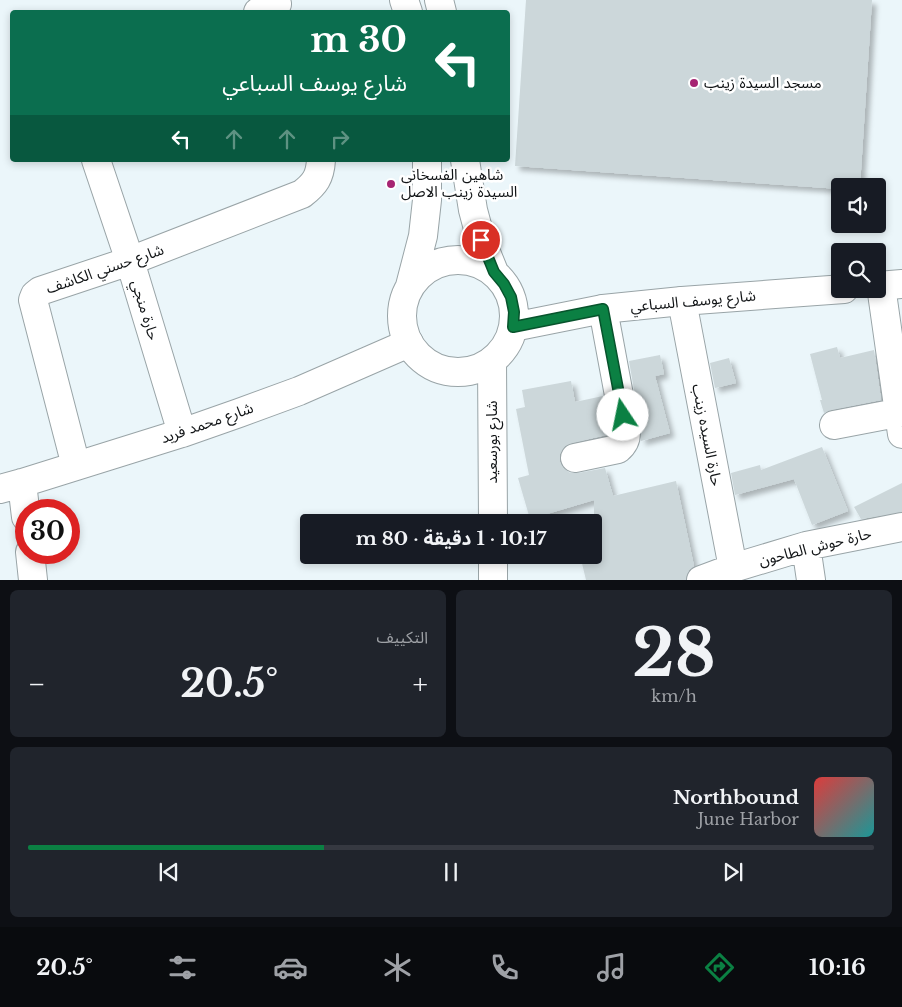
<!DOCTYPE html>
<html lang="ar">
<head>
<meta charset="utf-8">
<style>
	:root { --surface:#171b24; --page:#20242c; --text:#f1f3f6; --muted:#9ea1a6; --line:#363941; --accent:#0b8043 }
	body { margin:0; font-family:"Libre Baskerville","Noto Sans Arabic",serif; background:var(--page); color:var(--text); direction:rtl; height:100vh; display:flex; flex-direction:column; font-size:19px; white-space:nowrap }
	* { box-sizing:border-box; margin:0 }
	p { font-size:16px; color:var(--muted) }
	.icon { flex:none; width:28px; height:28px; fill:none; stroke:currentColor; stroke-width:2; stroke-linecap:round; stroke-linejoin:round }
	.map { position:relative; height:580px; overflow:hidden; direction:ltr }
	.sheet { display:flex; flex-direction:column; gap:10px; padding:10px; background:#0d0f14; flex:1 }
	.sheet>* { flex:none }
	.hud { position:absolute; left:10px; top:10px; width:500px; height:152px; border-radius:5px; box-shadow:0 2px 8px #0003; direction:rtl; background:#0b6e4f; color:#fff; overflow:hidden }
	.fabs { position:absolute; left:831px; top:178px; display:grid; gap:10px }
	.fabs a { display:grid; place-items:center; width:55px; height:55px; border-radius:5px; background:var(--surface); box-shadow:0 2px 8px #0003; font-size:25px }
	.speed { position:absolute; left:15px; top:499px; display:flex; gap:10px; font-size:25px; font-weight:700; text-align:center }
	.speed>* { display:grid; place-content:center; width:65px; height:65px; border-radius:50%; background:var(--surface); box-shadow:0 2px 8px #0003; line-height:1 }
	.speed .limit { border:8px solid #d22; background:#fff; color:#111 }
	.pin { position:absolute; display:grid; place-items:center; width:42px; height:42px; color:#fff; margin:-21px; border:2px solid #fff; border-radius:50%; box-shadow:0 1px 5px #0007 }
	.me { position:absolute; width:55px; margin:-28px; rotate:349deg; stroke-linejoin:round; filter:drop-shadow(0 0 4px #0008) }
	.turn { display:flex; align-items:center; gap:18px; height:105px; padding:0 20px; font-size:22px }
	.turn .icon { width:65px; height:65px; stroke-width:2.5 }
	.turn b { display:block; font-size:35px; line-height:42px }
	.lanes { display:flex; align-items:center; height:48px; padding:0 20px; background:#0003; justify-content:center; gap:25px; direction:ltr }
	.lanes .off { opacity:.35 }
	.big { font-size:38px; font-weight:700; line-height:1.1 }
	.sheet .widget { flex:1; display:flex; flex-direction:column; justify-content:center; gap:8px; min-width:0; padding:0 18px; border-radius:8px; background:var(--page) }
	.sheet .dial { align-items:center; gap:0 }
	.dial b { font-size:65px; line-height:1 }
	.song { display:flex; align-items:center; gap:15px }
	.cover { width:60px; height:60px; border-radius:8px; background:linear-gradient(135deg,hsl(0 70% 55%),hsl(180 70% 35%)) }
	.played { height:5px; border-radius:2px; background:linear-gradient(90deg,var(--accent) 35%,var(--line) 35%) }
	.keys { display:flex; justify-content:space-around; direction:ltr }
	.heat { display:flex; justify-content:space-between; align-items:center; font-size:28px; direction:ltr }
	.sheet .tiles { flex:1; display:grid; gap:10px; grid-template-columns:1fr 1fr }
	.widget:last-child { grid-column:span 2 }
	.trip { position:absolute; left:300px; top:514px; width:302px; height:50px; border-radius:5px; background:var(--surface); box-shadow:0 2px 8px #0003; font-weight:700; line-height:50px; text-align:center; direction:rtl }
	.tab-bar { display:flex; height:80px; justify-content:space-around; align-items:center; background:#090b0e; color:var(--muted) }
	.tab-bar .icon { width:35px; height:35px }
	.tab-bar .active { color:var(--accent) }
	.tab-bar b { font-size:22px; color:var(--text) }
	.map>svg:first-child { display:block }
	.building { fill:#ccd7da; filter:url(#shadow) }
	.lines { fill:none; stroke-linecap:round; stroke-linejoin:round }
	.minor-casing { stroke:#99a4a7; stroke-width:30 }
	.major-casing { stroke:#99a4a7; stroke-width:30 }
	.minor { stroke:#fff; stroke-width:28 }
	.major { stroke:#fff; stroke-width:28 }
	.route-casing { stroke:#07532c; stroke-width:12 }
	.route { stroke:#0b8043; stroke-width:9 }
	.poi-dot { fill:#a62472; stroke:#fff; stroke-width:2 }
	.labels { text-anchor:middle; stroke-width:5; stroke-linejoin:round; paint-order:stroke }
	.poi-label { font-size:15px; fill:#111416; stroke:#fff; text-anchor:start }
	.street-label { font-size:15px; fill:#111416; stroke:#fff }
</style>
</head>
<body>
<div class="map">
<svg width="902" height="580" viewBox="0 0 902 580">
	<defs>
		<filter id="shadow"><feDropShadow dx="4.5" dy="4.5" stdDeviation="2.5" flood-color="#0004"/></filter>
	</defs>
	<rect width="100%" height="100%" fill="#ebf6fa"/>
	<path class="building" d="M 526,0 L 872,0 L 860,186 L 840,186 L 840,189 L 515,166 Z
		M 837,347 L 840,358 L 874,350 L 881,400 L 831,410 L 824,413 L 820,400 L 822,400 L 810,354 Z
		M 660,355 L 664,374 L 655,376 L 670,433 L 641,441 L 641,430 L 629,361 Z
		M 729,358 L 736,383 L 715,388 L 710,363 Z
		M 571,381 L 575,402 L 603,396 L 610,434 L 572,443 L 565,446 L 560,454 L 560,462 L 563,468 L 570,473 L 578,473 L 605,468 L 613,496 L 676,481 L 694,566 L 689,570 L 686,580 L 586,580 L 580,555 L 594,555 L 594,500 L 530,519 L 518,478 L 529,475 L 516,409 L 525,407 L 522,390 Z
		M 822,447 L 848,511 L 812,525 L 794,479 L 735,495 L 731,473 L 760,465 L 761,470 Z
		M 902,483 L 902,512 L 861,519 L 854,507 Z"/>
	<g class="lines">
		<defs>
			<path id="minor" d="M 258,12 L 277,4
				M 96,160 L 130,261 L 182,433
				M 881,286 L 902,434
				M 682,301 L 733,568
				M 492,361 L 493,522
				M 834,425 L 902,412
				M 575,458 L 618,449 C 624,444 626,440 626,433 L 603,309
				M 76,466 L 33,300 L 35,295 L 40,291 L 130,261 L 302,194 C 315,184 320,177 321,160
				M 22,483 L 26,517
				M 0,489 L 22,483 L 182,433 L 239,413 L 299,391 L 409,343
				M 806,546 L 811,580
				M 30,552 L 33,580
				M 493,555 L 493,580
				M 701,580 L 733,568 L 806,546 L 902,527"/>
			<path id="major" d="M 404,0 L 408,12
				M 439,0 L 442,12
				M 465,160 L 473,210 L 481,240 L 494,272
				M402 316a56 56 0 1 1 112 0a56 56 0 1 1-112 0Z
				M 410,286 L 423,236 L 427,200 L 427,160
				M 878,286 L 902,284
				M 513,327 L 603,309 L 682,301 L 844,289"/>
		</defs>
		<use href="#minor" class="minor-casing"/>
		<use href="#major" class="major-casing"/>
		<use href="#minor" class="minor"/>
		<use href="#major" class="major"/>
	</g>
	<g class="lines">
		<defs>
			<path id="route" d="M 481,240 L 494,272 L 504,284 L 511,297 L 514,312 L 513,327 L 603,309 L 623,415"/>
		</defs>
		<use href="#route" class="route-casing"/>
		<use href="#route" class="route"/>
	</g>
	<g class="poi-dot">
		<circle cx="694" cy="83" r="5"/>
		<circle cx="391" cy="184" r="5"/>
	</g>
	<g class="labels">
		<g class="poi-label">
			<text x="704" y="88">مسجد السيدة زينب</text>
			<text x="401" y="180">شاهين الفسخانى<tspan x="401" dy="17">السيدة زينب الاصل</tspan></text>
		</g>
		<g class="street-label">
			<text transform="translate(105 269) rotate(-19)" y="5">شارع حسني الكاشف</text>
			<text transform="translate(693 301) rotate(-5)" y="5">شارع يوسف السباعي</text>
			<text transform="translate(145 310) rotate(73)" y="5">حارة منجي</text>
			<text transform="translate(207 423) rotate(-19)" y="5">شارع محمد فريد</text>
			<text transform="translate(707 435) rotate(79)" y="5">حارة السيده زينب</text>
			<text transform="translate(492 442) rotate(-90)" y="5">شارع بورسعيد</text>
			<text transform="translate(815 547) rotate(-14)" y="5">حارة حوش الطاحون</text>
		</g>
	</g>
</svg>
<div class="fabs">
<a><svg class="icon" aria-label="sound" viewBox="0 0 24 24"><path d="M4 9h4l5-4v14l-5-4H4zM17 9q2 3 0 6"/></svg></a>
<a><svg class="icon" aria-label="search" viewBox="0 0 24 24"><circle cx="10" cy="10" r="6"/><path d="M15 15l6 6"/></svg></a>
</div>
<div class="speed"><div class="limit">30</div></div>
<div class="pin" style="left:481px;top:240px;background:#d93025"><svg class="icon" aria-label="arrive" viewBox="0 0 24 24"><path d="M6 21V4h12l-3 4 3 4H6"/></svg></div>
<svg class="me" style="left:623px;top:415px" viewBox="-20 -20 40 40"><circle r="19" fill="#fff"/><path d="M0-13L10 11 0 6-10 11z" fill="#0b8043"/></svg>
<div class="trip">10:17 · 1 دقيقة · 80 m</div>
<div class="hud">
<div class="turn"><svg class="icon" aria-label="left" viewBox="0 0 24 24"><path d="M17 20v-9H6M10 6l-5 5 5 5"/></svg><div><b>30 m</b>شارع يوسف السباعي</div></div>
<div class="lanes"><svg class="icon" aria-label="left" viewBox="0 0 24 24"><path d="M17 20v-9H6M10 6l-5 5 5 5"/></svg><svg class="icon off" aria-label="ahead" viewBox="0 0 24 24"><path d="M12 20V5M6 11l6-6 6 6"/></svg><svg class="icon off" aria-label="ahead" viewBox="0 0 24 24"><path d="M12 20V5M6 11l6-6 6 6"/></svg><svg class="icon off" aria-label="right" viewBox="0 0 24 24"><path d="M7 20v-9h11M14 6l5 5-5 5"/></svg></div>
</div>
</div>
<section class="sheet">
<div class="tiles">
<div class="widget dial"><b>28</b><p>km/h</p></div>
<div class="widget"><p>التكييف</p>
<div class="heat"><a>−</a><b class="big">20.5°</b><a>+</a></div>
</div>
<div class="widget">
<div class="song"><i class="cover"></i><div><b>Northbound</b><p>June Harbor</p></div></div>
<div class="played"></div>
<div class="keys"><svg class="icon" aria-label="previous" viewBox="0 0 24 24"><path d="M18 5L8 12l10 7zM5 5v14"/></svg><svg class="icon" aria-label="pause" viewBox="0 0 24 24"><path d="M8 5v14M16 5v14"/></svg><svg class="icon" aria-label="next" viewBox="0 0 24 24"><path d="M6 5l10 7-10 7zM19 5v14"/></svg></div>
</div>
</div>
</section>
<nav class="tab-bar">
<b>10:16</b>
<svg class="icon active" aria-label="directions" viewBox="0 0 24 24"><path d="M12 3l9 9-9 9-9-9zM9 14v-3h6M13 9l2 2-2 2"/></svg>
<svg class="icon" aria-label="music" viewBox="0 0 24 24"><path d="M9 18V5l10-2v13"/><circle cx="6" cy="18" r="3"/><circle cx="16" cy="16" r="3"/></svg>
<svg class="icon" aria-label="phone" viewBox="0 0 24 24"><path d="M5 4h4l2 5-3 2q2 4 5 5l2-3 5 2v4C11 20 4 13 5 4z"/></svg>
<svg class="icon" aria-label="climate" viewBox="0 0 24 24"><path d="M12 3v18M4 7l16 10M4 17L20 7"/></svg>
<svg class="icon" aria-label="car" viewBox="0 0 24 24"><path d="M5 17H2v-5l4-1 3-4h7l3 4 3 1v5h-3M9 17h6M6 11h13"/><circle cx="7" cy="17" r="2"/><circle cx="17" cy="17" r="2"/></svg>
<svg class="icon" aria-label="filters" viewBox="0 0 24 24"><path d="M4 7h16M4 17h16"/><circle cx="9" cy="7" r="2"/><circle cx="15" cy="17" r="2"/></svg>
<b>20.5°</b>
</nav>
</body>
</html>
